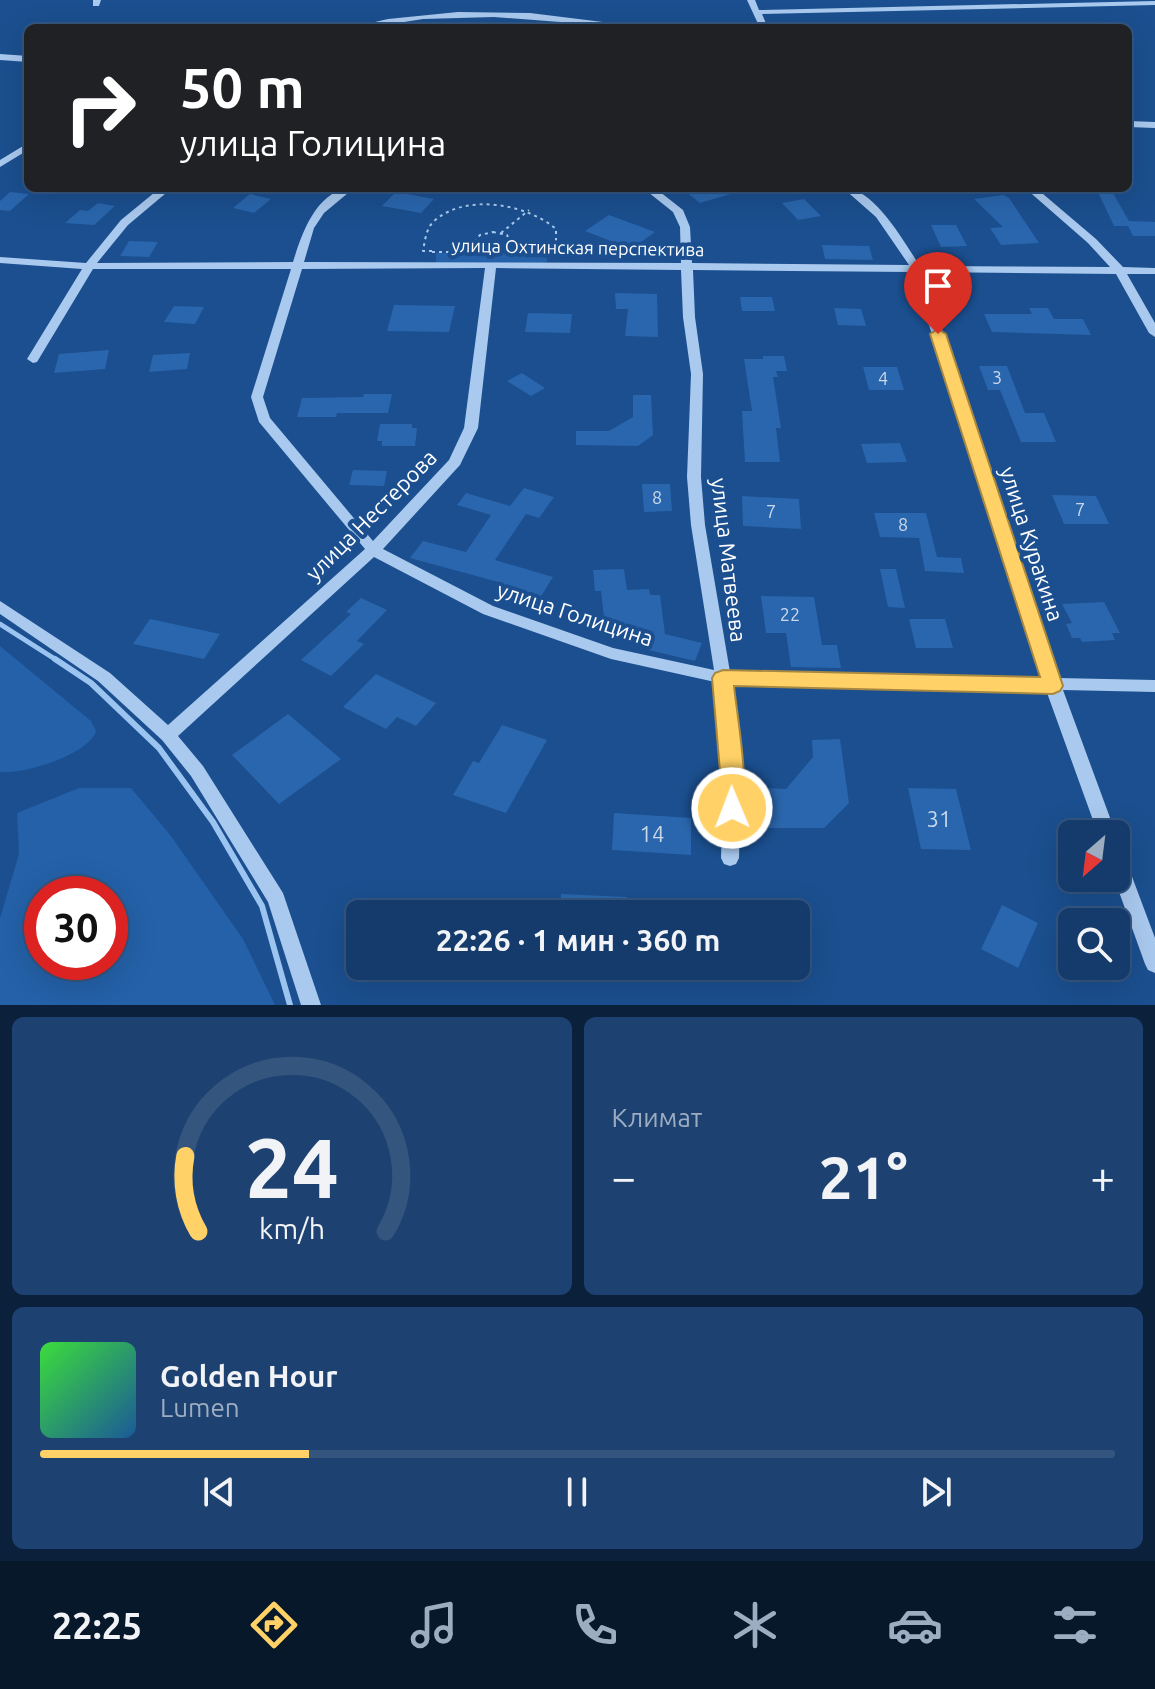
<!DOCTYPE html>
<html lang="ru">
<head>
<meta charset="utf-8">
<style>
	:root { --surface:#143b6b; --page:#1d4271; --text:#f1f3f6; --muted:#9dadc1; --line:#33557e; --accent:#ffd166 }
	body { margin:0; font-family:Ubuntu,sans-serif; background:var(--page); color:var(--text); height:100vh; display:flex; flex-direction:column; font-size:30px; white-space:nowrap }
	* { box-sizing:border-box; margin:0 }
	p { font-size:26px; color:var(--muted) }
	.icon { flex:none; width:44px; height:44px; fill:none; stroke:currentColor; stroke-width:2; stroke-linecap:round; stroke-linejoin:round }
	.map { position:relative; height:1005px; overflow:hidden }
	.side { display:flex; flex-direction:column; gap:12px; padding:12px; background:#0b203b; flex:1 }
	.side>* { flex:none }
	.hud { position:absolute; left:24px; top:24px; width:1108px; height:168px; border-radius:12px; box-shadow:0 8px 32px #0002,0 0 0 2px var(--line); background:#202124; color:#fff; overflow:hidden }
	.needle { width:52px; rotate:208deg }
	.buttons { position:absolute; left:1058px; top:820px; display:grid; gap:16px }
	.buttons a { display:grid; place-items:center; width:72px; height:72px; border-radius:12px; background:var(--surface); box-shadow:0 8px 32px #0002,0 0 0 2px var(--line); font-size:40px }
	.speed { position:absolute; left:24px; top:876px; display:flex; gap:16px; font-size:40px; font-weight:700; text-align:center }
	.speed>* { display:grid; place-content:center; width:104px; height:104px; border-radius:50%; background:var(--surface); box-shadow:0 8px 32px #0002,0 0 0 2px var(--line); line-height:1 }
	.speed .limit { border:12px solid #d22; background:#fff; color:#111 }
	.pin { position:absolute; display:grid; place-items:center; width:68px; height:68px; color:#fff; margin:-82px -34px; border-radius:50% 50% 50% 0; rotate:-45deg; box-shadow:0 0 8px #0007 }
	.pin .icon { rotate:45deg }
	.me { position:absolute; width:88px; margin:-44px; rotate:359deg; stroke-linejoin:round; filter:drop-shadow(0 0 6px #0008) }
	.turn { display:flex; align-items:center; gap:28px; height:168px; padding:0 24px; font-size:36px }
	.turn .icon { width:104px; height:104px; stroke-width:2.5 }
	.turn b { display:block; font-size:56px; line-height:68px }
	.big { font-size:60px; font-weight:600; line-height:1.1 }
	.side .widget { flex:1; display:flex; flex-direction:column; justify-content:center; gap:12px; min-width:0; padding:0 28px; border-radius:12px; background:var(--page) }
	.side .dial { align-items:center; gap:0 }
	.dial svg { height:208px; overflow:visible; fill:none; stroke:var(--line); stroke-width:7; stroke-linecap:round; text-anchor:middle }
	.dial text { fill:var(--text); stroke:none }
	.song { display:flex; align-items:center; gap:24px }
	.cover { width:96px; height:96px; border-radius:12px; background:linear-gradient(135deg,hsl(120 70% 55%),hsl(210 70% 35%)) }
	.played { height:8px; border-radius:4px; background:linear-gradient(90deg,var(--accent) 25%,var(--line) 25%) }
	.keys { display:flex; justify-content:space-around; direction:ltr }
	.heat { display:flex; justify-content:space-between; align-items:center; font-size:44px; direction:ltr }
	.side .tiles { flex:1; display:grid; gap:12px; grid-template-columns:1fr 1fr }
	.widget:last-child { grid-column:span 2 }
	.trip { position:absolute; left:346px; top:900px; width:464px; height:80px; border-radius:12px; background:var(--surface); box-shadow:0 8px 32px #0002,0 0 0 2px var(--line); font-weight:600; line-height:80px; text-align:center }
	.menu { display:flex; height:128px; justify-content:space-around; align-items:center; background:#08182b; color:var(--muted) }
	.menu .icon { width:56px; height:56px }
	.menu .on { color:var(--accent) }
	.menu b { font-size:36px; color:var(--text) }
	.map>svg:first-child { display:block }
	.green { fill:#2461a8; fill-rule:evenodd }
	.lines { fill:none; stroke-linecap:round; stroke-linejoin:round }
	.stream-far1 { stroke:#9cc4f0; stroke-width:5 }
	.stream { stroke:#9cc4f0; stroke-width:6 }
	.building { fill:#2a66ad }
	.path { stroke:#a9c9ee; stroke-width:2; stroke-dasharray:3 4; stroke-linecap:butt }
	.minor { fill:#a9c9ee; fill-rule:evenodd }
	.route { fill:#ffd166; stroke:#a68842; stroke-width:2 }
	.labels { text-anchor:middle; stroke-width:8; stroke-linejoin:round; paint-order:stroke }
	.far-street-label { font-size:18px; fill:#fff; stroke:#1b4f8f }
	.number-label { font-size:18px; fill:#cad9ea }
	.street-label { font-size:22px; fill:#fff; stroke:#1b4f8f }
	.near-number-label { font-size:22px; fill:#cad9ea }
</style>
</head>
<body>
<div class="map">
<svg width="1155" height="1005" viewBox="0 0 1155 1005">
	<rect width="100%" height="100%" fill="#1b4f8f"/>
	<path class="green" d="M 436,253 L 547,253 L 547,261 L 543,264 L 436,263 Z
		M 0,646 L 91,721 L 96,731 C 90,754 23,775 0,772 Z
		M 79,788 L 131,788 L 171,836 L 243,939 L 275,1005 L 0,1005 L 0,918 L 19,854 L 17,813 ZM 42,894 L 110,894 L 110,962 L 42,962 Z"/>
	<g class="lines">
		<path class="stream-far1" d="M 0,624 L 58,661"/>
		<path class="stream" d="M 55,659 L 91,683 L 159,748 L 213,822 L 262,906 L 290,1005"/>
	</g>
	<path class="building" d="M 681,188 L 736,188 L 737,192 L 700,203 Z
		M 1096,188 L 1110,188 L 1129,221 L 1155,222 L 1155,236 L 1133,236 L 1128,226 L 1114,226 Z
		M 10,192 L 29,194 L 10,211 L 0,210 L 0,201 Z
		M 396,192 L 434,199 L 421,213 L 382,206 Z
		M 250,194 L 271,199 L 254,213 L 233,208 Z
		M 1003,195 L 1009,198 L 1039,243 L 1001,245 L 990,228 L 1003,227 L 974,199 Z
		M 804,199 L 821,216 L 798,220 L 782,203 Z
		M 98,203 L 115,206 L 94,225 L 65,223 L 80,210 L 88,211 Z
		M 609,215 L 655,232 L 631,249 L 585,231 Z
		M 931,225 L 956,225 L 967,246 L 941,247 Z
		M 129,241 L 158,242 L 149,257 L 120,256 Z
		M 822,245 L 869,246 L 873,260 L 825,259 Z
		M 615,293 L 657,294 L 658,337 L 625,336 L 628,309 L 616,309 Z
		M 740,297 L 772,297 L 775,311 L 742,311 Z
		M 394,305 L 455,306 L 449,332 L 387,331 Z
		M 174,306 L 204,307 L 195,324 L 164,322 Z
		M 834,308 L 861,309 L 866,326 L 838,325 Z
		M 1029,308 L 1048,308 L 1054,319 L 1083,319 L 1091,335 L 992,332 L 984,314 L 1032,314 Z
		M 528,313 L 572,314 L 570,333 L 525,332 Z
		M 109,350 L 105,369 L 54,373 L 59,354 Z
		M 190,353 L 187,369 L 149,372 L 153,355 Z
		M 763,356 L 784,356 L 787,371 L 776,371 L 778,377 L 773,377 L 781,428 L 776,428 L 780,462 L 745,462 L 742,411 L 752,411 L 744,359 L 763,359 Z
		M 979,366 L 1007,366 L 1025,413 L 1044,413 L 1056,442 L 1021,442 L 1000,390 L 988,390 Z
		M 863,367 L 897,367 L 904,390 L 869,390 Z
		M 522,373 L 545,388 L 531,396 L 507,381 Z
		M 364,394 L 392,394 L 388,413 L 337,413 L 336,417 L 297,417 L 302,398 L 363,397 Z
		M 633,395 L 651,395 L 653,435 L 638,446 L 576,445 L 576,431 L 609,431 L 633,417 Z
		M 380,424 L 412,424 L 412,428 L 417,428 L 415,446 L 382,446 L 382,441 L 377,441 Z
		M 900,443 L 907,462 L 867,463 L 861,444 Z
		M 353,470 L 387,471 L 384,486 L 349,485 Z
		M 642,484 L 670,484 L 672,511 L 644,512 Z
		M 524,488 L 554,497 L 539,518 L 526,514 L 495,560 L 553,577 L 535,606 L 495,594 L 502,583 L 410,558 L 423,541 L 466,552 L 491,515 L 457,505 L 466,493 L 510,506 Z
		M 1052,495 L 1096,496 L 1109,524 L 1064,524 Z
		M 742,496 L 799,499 L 801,529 L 743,526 Z
		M 874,513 L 926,513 L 937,557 L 961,558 L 964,573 L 925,571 L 919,538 L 880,537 Z
		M 624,569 L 627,590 L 649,589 L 650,595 L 660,595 L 665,634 L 702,643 L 695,661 L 640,648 L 647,629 L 622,630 L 622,625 L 605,626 L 601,591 L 595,591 L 593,570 Z
		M 880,569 L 896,569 L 905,608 L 888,607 Z
		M 761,596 L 814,597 L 822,645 L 837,645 L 841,668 L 791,667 L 786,633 L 766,633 Z
		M 361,598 L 387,610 L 357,641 L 364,644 L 331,676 L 301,660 L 351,614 L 346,612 Z
		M 1104,602 L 1120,633 L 1112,633 L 1115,640 L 1082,642 L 1080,638 L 1072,638 L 1066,624 L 1072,623 L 1062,604 Z
		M 150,619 L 220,634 L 204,659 L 133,644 Z
		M 909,619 L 945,619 L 953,648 L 916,648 Z
		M 376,674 L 436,703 L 416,726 L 397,717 L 386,729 L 343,707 Z
		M 288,714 L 341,759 L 279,804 L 232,755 Z
		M 502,725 L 547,740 L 506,813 L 453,795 L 473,761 L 479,763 Z
		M 840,739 L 849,803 L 824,828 L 767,828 L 763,788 L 786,789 L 813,757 L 812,740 Z
		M 908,788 L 956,789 L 971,850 L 921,849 Z
		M 614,813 L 691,818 L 691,855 L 612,850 Z
		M 561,894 L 627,897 L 627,914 L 560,914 Z
		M 1002,905 L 1038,923 L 1018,968 L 981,949 Z"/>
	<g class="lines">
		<path class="path" d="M 493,232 L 507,235 L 510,242 L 494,250 L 476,246 L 474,242 L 480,235 Z
			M 501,233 L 529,210
			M 510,242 L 556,243 L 555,253
			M 432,251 L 423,251 C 425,241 426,229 433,222 C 465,192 527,204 556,229 L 556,243
			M 432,252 L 468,252 L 470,242 L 474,242"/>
		<path class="minor" d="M 93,0 L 101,0 L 99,6 L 93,6 Z
			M 747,0 L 755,0 L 759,10 L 1155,1 L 1155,5 L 762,14 L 768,28 L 760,28 Z
			M 458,12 L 530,13 L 635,26 L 639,28 L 494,17 L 423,19 L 366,28 L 349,28 L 388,19 Z
			M 0,54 L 28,56 L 28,62 L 0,60 Z
			M 1128,121 L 1155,122 L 1155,128 L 1128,127 Z
			M 28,143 L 28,150 L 0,167 L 0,160 Z
			M 160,188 L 172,188 L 128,225 L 97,263 L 293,262 C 302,233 317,188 354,188 L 324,213 L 314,228 L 304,262 L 681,263 L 680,227 L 673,212 L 643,188 L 655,188 L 683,210 L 690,227 L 692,263 L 909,265 L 876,217 L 843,188 C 875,188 903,241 920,266 L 1110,267 L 1088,243 L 1025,188 L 1036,188 L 1096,239 L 1123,267 L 1155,268 L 1155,274 L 1127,274 L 1155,323 L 1155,337 L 1149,333 L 1116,274 L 923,272 L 1058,678 L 1155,680 L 1155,692 L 1063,690 L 1116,834 L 1098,834 L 1046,690 L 732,684 L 741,783 L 739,858 L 736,864 L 730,866 L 724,864 L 721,858 L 723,783 L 715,682 L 611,659 L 483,614 L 374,557 L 178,736 L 203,766 L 283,893 L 321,1005 L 301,1005 L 268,902 L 191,776 L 162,740 L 98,681 L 0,614 L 0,601 L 110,673 L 168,725 L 365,549 L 259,422 L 251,397 L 291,269 L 93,269 L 37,362 L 33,363 L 27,359 L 82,269 L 0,263 L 0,257 L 86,263 L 121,220 ZM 485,268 L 464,428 L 449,460 L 373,541 L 270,418 L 263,397 L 302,269 ZM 496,268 L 681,270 L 683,317 L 691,374 L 687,477 L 691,525 L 714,670 L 613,648 L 493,606 L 383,549 L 460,465 L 478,428 ZM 693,270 L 912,272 L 1042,678 L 730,672 L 705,525 L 701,477 L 703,374 L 695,317 Z
			M 1116,850 L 1122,852 L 1125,858 L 1155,938 L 1155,973 L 1148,970 L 1145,964 L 1114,878 L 1116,878 Z"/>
	</g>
	<path class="route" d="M 938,329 L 946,334 L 1063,686 L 1060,691 L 1053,694 L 734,686 C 737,715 751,792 740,815 L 732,818 L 723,815 L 720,808 L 721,783 L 712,678 L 715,673 L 723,670 L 1040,677 L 930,334 Z"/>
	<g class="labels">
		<g class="far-street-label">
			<text transform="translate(578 248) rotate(1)" y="6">улица Охтинская перспектива</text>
		</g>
		<g class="number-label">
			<text x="997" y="384">3</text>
			<text x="883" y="385">4</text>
			<text x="657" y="504">8</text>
			<text x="1080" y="516">7</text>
			<text x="771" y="518">7</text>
			<text x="903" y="531">8</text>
			<text x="790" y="621">22</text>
		</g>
		<g class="street-label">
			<text transform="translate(371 515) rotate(-45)" y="8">улица Нестерова</text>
			<text transform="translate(1032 544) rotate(72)" y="8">улица Куракина</text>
			<text transform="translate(729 560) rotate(83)" y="8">улица Матвеева</text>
			<text transform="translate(575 614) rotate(18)" y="8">улица Голицина</text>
		</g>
		<g class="near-number-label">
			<text x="939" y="827">31</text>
			<text x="652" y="842">14</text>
		</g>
	</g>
</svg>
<div class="buttons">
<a><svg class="needle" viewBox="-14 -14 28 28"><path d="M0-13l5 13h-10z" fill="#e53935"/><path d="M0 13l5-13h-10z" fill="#9dadc1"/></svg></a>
<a><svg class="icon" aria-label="search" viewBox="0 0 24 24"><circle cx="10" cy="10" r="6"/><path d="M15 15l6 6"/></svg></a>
</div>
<div class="speed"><div class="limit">30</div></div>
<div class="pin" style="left:938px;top:334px;background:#d93025"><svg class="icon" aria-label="arrive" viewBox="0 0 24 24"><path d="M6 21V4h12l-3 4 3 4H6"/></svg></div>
<svg class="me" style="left:732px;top:808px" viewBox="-20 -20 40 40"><circle r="17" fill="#ffd166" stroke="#fff" stroke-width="3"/><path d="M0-11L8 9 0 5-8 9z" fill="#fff"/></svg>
<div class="trip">22:26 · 1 мин · 360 m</div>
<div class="hud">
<div class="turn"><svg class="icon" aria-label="right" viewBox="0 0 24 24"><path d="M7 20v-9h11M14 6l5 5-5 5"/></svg><div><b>50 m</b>улица Голицина</div></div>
</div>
</div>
<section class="side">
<div class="tiles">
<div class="widget dial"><svg viewBox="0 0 100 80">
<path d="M14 69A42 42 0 1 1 86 69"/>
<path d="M14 69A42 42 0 0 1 9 40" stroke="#ffd166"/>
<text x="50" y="56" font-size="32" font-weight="700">24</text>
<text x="50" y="72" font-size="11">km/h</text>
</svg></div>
<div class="widget"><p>Климат</p>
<div class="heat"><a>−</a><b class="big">21°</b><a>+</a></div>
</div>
<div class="widget">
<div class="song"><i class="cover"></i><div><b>Golden Hour</b><p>Lumen</p></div></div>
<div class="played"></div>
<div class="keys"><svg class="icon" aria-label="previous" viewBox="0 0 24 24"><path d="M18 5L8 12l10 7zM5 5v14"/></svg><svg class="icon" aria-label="pause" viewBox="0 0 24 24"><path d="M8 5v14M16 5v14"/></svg><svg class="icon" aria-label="next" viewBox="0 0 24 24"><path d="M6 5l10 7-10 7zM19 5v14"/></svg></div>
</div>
</div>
</section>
<nav class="menu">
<b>22:25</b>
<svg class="icon on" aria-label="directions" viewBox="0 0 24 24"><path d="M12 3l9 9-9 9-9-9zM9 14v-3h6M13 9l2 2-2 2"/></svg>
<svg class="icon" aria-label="music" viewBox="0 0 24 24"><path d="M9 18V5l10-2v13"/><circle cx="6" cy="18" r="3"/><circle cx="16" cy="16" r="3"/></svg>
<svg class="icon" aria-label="phone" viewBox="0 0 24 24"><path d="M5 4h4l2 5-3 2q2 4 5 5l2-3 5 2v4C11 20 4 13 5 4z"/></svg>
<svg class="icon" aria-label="climate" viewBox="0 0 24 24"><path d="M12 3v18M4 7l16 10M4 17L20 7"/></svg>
<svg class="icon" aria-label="car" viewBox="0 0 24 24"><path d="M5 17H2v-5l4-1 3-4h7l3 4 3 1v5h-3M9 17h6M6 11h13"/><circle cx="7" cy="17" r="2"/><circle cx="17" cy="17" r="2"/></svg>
<svg class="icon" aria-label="filters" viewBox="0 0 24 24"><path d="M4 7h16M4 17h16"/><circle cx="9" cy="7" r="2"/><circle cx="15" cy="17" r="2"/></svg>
</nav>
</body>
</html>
